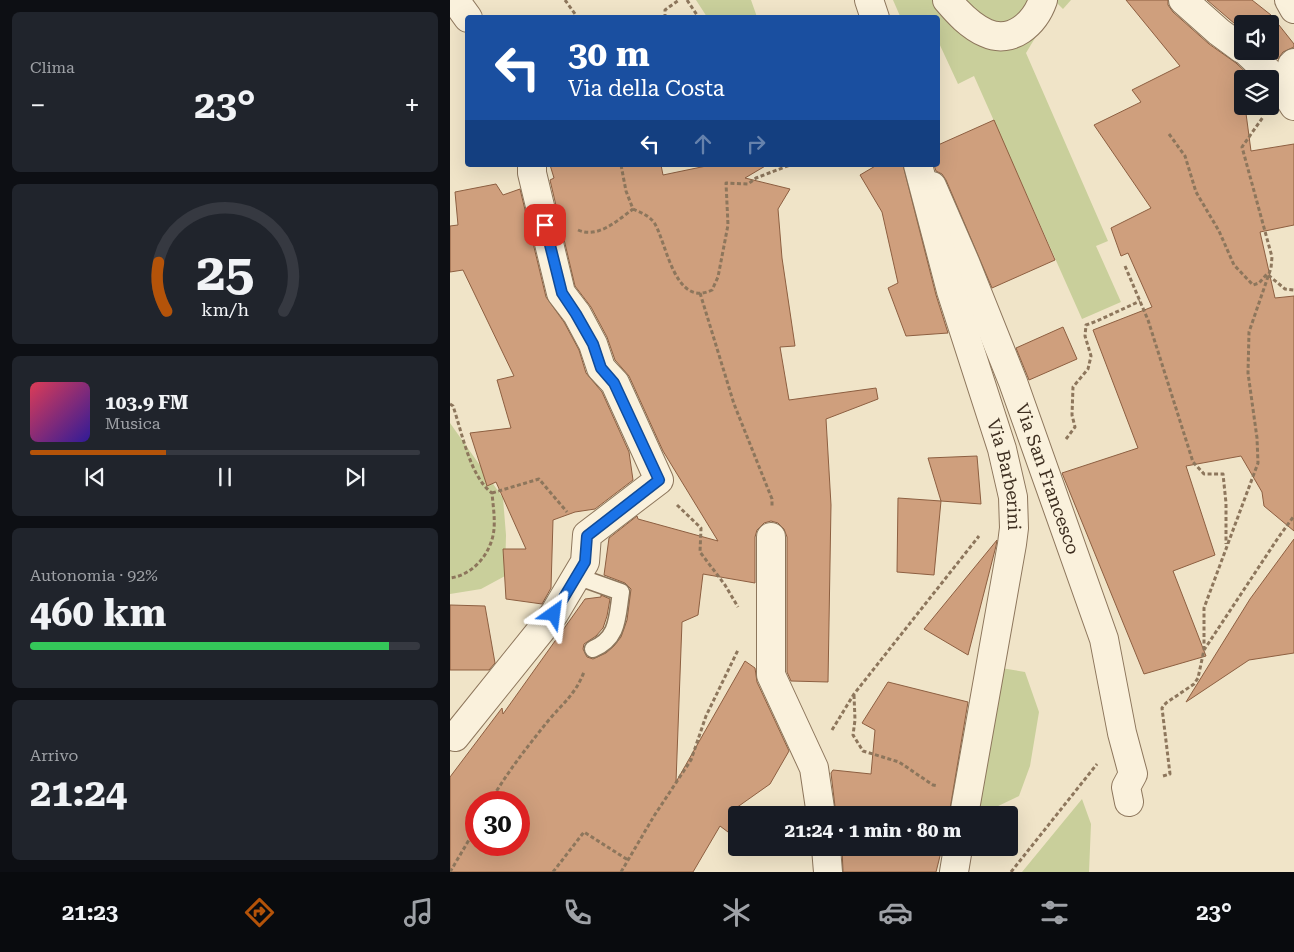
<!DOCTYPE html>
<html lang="it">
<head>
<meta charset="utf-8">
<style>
	:root { --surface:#171b24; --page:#20242c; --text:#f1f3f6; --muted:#9ea1a6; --line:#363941; --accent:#b45309 }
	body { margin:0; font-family:"Roboto Serif",serif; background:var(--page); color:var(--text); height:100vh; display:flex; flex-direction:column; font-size:19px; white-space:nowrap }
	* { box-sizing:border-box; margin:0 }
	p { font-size:16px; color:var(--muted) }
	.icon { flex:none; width:28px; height:28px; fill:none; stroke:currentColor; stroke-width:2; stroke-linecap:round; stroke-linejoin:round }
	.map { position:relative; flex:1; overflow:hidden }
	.panel { display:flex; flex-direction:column; gap:12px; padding:12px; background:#0d0f14; width:450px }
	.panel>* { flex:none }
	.banner { position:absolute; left:15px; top:15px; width:475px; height:152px; border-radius:5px; box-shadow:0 5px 20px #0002; background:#1a4fa0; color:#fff; overflow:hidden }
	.tools { position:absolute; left:784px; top:15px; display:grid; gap:10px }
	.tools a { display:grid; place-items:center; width:45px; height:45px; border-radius:5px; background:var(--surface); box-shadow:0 5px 20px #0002; font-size:25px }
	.speed { position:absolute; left:15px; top:791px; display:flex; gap:10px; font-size:25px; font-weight:700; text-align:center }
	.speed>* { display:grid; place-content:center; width:65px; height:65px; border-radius:50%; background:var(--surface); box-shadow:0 5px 20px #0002; line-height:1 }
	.speed .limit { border:8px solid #d22; background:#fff; color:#111 }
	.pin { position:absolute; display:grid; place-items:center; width:42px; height:42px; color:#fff; margin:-21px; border-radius:10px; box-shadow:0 2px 8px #0006 }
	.me { position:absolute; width:55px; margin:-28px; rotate:31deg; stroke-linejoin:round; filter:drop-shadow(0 0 4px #0008) }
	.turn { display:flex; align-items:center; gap:18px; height:105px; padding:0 20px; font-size:22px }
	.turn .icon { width:65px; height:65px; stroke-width:2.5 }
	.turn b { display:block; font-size:35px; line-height:42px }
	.lanes { display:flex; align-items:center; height:48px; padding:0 20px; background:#0003; justify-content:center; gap:25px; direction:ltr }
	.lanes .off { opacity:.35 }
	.big { font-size:38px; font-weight:700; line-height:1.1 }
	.panel .card { flex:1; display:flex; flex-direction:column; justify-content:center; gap:8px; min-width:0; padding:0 18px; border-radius:8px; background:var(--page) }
	.panel .dial { align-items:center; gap:0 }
	.dial svg { height:130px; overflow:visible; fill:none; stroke:var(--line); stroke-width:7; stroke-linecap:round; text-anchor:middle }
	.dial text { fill:var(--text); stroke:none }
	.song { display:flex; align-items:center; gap:15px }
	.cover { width:60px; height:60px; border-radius:8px; background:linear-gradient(135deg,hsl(350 70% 55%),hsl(250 70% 35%)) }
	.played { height:5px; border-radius:2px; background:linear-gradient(90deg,var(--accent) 35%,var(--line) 35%) }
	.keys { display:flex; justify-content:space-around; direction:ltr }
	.heat { display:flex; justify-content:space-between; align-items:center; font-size:28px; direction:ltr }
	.charge { height:8px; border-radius:4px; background:linear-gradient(90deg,#34c759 92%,var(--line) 0) }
	.trip { position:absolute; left:278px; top:806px; width:290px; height:50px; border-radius:5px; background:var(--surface); box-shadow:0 5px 20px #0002; font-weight:700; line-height:50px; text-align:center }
	.menu { display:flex; height:80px; justify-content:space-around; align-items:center; background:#090b0e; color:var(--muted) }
	.menu .icon { width:35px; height:35px }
	.menu .current { color:var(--accent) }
	.menu b { font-size:22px; color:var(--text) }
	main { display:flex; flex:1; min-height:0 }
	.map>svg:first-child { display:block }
	.green { fill:#c9cf9b }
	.building { fill:#cf9f7d; stroke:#8d5f41; fill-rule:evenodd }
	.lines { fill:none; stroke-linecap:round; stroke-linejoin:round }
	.service-casing { stroke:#8d765c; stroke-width:19 }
	.minor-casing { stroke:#8d765c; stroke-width:30 }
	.tertiary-casing { stroke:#8d765c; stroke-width:30 }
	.path { stroke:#8d765c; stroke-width:3; stroke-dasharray:4 2.5; stroke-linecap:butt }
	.service { stroke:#faf1dc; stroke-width:16 }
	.minor { stroke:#faf1dc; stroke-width:28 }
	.tertiary { stroke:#faf1dc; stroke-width:28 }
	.route-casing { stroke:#114b97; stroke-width:12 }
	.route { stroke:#1a73e8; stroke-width:9 }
	.labels { text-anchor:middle; stroke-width:4; stroke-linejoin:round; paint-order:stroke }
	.street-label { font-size:18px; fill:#3d2e20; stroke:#f7eed8 }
</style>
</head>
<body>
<main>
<section class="panel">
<div class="card"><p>Clima</p>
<div class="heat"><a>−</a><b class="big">23°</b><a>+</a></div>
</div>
<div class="card dial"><svg viewBox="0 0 100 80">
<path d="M14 69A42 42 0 1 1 86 69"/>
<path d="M14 69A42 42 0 0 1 9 39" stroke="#b45309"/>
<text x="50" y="56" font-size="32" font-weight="700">25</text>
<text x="50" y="72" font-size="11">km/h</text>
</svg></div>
<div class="card">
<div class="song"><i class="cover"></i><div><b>103.9 FM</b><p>Musica</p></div></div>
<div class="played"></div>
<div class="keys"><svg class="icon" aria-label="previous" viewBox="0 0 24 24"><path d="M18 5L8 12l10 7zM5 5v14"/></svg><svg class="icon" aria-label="pause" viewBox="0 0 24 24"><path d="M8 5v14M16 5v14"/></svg><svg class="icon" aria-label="next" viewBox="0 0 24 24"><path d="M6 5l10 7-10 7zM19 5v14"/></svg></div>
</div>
<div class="card"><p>Autonomia · 92%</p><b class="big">460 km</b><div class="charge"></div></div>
<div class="card"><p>Arrivo</p><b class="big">21:24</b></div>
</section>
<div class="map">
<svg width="844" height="872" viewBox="0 0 844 872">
	<rect width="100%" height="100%" fill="#f0e4c8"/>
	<path class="green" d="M 246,0 L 301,0 L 307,17 L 257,17 Z
		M 443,0 L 621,0 L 613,9 L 604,0 L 594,23 L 576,53 L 658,241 L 646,246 L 671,302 L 632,319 L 524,76 L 508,84 L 488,41 L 488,18 L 450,16 Z
		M 0,423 L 53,498 L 56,535 L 55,576 L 31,589 L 0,594 Z
		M 545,667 L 575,672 L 589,712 L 580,766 L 569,796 L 542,809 L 521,805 Z
		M 632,799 L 641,824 L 639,872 L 572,872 Z"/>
	<path class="building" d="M 676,0 L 718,0 L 718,5 L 723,12 L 759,44 L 786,63 L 803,79 L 791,79 L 792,106 L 795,106 L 801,151 L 844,144 L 844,225 L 810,232 L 825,298 L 844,296 L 844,531 L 814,506 L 812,492 L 791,456 L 736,466 L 765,555 L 723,571 L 756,656 L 694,674 L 612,473 L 688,448 L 643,330 L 702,307 L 678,253 L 671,256 L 661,228 L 701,208 L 644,125 L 691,102 L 682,90 L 730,66 Z
		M 757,0 L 802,0 L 821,15 L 844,44 L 844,47 L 833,52 L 828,59 L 819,51 L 820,24 L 792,24 L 792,30 Z
		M 544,120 L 605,260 L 542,288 L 496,180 L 492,174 L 486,171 L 484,165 L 488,165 L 488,145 Z
		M 100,165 L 211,165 L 213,175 L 261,165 L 317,165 L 295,178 L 340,189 L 328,209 L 332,258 L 345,346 L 330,347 L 339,400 L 426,388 L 428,399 L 376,419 L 381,505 L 378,682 L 341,681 L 337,672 L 337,537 L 334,529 L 328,523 L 321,521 L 314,523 L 307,530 L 305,537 L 305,583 L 253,574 L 248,615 L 232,622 L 226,782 L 295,661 L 305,668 L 307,682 L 339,751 L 320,784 L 286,808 L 286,838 L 270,826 L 243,872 L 0,872 L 0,777 L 52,708 L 53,714 L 135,599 L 151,597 L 151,595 L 160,599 L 157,616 L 153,628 L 146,636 L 134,644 L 133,649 L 137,657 L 143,659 L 156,653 L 164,646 L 171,637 L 177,620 L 181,589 L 175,583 L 154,575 L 159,538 L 187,516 L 188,519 L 268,541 L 213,451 L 179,376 L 165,360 L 157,337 L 141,307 L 125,286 L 100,180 L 104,178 ZM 26,802 L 69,802 L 69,845 L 26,845 Z
		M 427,165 L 453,165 L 486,295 L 498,333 L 456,336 L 438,288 L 448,283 L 432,212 L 410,175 Z
		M 46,184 L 53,195 L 70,189 L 96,297 L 114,322 L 129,350 L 136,373 L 152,392 L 179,452 L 183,480 L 145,509 L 125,512 L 103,520 L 101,588 L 92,604 L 56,599 L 53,549 L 76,549 L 46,482 L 37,486 L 20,433 L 61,428 L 47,380 L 64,376 L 13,270 L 0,272 L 0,226 L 8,225 L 5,192 Z
		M 613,327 L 627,359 L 579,380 L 566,348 Z
		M 527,456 L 531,504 L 491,501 L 478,458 Z
		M 448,498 L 491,501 L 484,575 L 447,572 Z
		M 844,539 L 844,653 L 799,660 L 736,702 L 800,599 Z
		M 547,540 L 546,546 L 518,655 L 474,629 Z
		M 0,605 L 35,606 L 45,663 L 39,670 L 0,670 Z
		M 438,682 L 518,702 L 499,815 L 386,815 L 381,773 L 383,770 L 421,774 L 425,730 L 412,723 Z
		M 392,848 L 492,848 L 486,872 L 393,872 Z"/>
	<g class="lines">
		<defs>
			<path id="service" d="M 126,576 L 171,592 C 167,617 169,638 143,649"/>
			<g id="minor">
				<path d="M 5,0 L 18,18"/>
				<path d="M 497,0 C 508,13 520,26 536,33 C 562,45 585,23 593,0"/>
				<path d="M 733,0 L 769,32 L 792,49"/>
				<path d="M 839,0 L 844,9"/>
				<path d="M 796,51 L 829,82 L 844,106"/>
				<path d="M 844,63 L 842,65 L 844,68"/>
				<path id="s1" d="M 482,186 L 515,262 L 563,382 L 654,639 L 672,733 L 683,774 L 676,787 L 679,802"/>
				<path d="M 321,537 L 321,675 L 364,768 L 371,815"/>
				<path d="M 5,737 L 104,614 L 135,562 L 137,535 L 209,480 L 165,383 L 151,368 L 143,344 L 127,314 L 111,293 L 82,173 L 82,165"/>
				<path d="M 376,848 L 378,872"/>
			</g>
			<g id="tertiary">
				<path d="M 419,0 L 425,18"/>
				<path id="s2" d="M 468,165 L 501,291 L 552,449 L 563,497 L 564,528 L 562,544 L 514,815"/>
				<path d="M 504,872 L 508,848"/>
			</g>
		</defs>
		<use href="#service" class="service-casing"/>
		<use href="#minor" class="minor-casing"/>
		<use href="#tertiary" class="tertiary-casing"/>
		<path class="path" d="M 115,0 L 128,18
			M 237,0 L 249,18
			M 215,18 L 215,10 L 229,0
			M 719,134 L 735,156 L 746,192 L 769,231 L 784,265 L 803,285 L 809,283 L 817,274 L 835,289 L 844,290
			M 171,165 L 176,191 L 183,209 C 192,213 200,216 205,224 C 217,245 225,308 262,290 L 268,277 L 278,225 L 276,183 L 298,184 L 306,178 L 340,165
			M 128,230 C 148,239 168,220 183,209
			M 675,266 L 698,320 L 743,462 L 754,474 L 773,474 L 776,503 L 776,544
			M 250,293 L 284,404 L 322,499 L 322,507
			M 0,404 L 3,406 C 12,432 20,477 42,493 C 43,505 45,517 44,529 C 42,552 24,575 0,578
			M 616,439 L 625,427 L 622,415 L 623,387 L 638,369 L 641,356 L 635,336 L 636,325 L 647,321 L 690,301
			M 42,493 L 89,479 L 117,512
			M 227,505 L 251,528 L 250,552 L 275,585 L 288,607
			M 754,650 L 754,608 L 808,463 L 807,438 L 798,373 L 799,332 L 821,268 L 822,257 L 792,147 L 813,117
			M 404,695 L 405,720 L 403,735 L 413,751 L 449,762 L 483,785 L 488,786
			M 382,730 L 404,694 L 529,536
			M 713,776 L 720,774 L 712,708 L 716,703 L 744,684 L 748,678 L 754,650 L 828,538 L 844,516
			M 40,802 C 56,774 77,747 98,721 C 113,703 125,695 134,672
			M 0,872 L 26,828
			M 103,872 L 134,832 L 178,860
			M 171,872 L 204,816 L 241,760 L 256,716 L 288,650
			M 561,872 L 647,764"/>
		<use href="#service" class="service"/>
		<use href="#minor" class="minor"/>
		<use href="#tertiary" class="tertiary"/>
	</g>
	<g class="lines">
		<defs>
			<path id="route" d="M 95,225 L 112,293 L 126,314 L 143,344 L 151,368 L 164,383 L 209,480 L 137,536 L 135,562 L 104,614"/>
		</defs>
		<use href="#route" class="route-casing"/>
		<use href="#route" class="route"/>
	</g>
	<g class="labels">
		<g class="street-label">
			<text dy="6" stroke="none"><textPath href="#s2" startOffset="322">Via Barberini</textPath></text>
			<text dy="6" stroke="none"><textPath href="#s1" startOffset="315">Via San Francesco</textPath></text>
		</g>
	</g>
</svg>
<div class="tools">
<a><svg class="icon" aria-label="sound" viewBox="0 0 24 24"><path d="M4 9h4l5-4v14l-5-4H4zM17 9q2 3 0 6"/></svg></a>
<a><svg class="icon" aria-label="layers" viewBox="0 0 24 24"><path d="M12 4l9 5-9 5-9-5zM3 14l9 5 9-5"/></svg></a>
</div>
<div class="speed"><div class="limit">30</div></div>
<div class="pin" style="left:95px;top:225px;background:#d93025"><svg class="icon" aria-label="arrive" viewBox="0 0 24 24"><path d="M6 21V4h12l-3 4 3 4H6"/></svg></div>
<svg class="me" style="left:104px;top:614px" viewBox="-20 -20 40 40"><path d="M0-17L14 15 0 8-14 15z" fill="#1a73e8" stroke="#fff" stroke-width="4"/></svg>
<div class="trip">21:24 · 1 min · 80 m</div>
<div class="banner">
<div class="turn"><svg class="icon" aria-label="left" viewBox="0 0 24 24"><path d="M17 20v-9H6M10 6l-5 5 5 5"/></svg><div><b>30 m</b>Via della Costa</div></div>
<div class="lanes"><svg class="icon" aria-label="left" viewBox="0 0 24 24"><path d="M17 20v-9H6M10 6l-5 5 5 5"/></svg><svg class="icon off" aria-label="ahead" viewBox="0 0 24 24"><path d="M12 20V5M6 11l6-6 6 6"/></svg><svg class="icon off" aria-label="right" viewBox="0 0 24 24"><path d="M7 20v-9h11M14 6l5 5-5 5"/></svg></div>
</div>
</div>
</main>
<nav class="menu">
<b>21:23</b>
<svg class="icon current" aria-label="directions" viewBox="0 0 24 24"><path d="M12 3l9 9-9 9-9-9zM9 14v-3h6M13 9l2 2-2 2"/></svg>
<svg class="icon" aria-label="music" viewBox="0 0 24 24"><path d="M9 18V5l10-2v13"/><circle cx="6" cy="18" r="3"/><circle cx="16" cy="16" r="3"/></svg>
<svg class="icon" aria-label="phone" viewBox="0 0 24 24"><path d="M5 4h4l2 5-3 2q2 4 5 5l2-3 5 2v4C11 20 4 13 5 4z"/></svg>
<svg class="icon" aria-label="climate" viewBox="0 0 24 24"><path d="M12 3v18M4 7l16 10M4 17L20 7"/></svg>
<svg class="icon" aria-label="car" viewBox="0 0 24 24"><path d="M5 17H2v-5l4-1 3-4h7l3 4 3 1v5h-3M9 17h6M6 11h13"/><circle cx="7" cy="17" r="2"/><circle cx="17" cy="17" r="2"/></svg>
<svg class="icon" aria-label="filters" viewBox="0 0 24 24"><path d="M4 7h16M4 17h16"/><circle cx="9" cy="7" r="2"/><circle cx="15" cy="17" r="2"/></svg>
<b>23°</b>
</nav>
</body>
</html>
